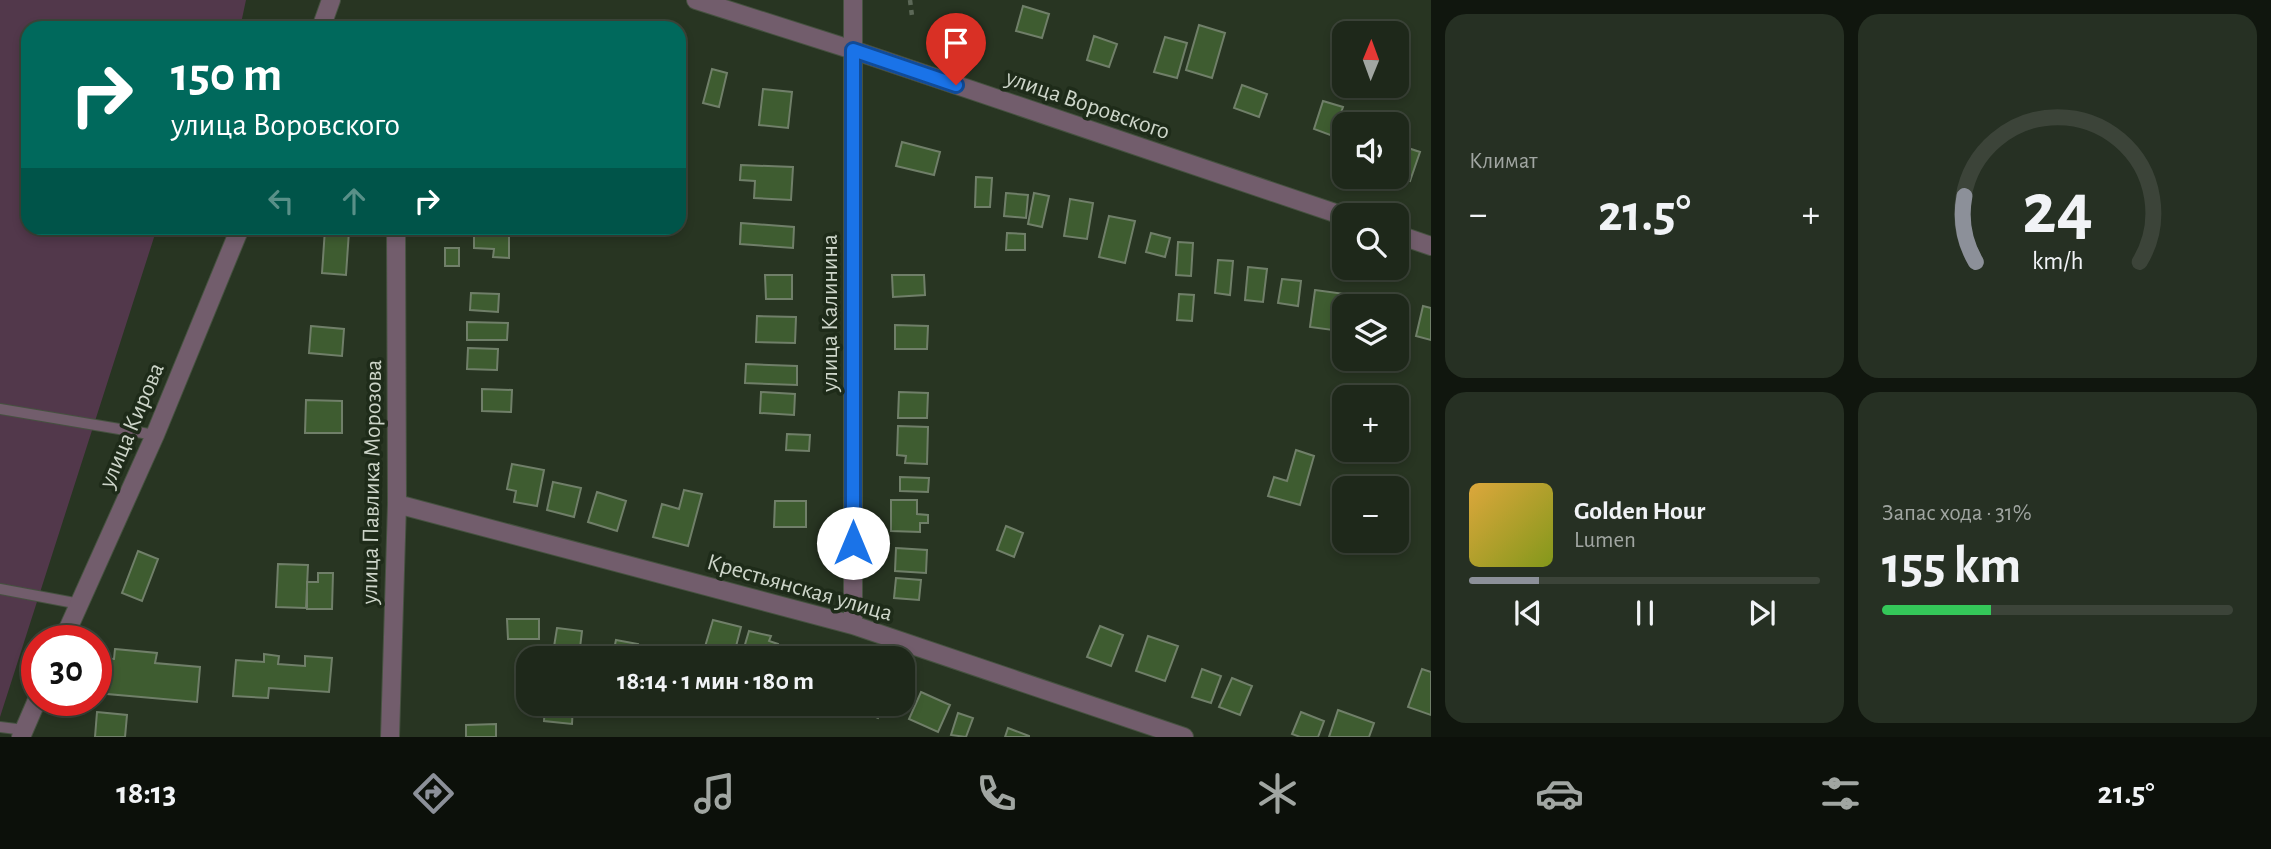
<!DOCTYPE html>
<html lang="ru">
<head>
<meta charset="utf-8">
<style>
	:root { --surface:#1e281a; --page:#263023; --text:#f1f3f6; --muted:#a1a6a2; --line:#3c4439; --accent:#8c9099 }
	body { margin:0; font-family:"Alegreya Sans",sans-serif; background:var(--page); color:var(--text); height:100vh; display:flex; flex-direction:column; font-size:26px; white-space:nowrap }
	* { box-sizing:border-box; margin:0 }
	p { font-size:23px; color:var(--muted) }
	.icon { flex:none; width:38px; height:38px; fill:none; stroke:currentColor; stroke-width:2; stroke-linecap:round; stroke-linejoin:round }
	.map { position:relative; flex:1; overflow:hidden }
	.sheet { display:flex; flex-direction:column; gap:14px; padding:14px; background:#10160e; width:840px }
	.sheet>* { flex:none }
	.banner { position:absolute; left:21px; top:21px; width:665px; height:214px; border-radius:21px; box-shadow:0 4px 10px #0003,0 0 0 2px var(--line); background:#00695c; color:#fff; overflow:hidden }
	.needle { width:46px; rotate:1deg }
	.tools { position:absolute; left:1332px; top:21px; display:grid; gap:14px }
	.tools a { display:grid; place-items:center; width:77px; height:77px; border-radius:14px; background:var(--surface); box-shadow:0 4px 10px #0003,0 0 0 2px var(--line); font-size:35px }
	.speed { position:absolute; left:21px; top:625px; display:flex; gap:14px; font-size:35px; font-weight:700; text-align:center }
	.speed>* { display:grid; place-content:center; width:91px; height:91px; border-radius:50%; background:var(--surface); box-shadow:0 4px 10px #0003,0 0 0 2px var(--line); line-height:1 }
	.speed .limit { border:10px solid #d22; background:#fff; color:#111 }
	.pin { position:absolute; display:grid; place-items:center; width:60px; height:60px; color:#fff; margin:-72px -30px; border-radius:50% 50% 50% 0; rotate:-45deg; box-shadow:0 0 7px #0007 }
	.pin .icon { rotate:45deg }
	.me { position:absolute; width:77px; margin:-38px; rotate:0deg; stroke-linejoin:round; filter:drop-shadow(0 0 5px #0008) }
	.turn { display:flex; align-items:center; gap:24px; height:147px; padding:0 35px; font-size:32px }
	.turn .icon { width:91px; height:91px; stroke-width:2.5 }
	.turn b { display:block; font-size:49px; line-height:60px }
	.lanes { display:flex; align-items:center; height:66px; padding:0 35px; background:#0003; justify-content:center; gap:35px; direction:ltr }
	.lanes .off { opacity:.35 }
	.big { font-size:52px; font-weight:700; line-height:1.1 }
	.sheet .card { flex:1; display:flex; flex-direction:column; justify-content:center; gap:10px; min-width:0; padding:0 24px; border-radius:21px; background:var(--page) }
	.sheet .dial { align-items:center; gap:0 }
	.dial svg { height:182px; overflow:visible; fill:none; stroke:var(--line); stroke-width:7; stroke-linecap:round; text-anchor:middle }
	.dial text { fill:var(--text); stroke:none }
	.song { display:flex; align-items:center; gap:21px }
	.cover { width:84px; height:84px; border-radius:10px; background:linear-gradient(135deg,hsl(40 70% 55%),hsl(70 70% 35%)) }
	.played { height:7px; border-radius:4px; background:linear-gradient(90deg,var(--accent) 20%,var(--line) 20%) }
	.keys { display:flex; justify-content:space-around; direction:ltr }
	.heat { display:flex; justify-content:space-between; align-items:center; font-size:38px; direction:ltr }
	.charge { height:10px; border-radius:5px; background:linear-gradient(90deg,#34c759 31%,var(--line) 0) }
	.sheet .tiles { flex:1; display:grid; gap:14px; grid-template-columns:repeat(2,1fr) }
	.trip { position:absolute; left:516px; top:646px; width:399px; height:70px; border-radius:21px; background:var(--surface); box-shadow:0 4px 10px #0003,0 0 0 2px var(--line); font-weight:700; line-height:70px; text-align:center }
	.dock { display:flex; height:112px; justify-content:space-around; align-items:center; background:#0c100a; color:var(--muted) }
	.dock .icon { width:49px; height:49px }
	.dock .selected { color:var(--accent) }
	.dock b { font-size:32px; color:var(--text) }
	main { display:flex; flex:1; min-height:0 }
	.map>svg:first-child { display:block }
	.green { fill:#52384b }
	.building { fill:#3e5c30; stroke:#707f69; stroke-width:2 }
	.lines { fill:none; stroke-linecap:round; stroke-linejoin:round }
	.service-casing { stroke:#465240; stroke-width:12 }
	.minor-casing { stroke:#465240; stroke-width:20 }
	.tertiary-casing { stroke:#465240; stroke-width:20 }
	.path { stroke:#5c6857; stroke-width:4.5; stroke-dasharray:5 5; stroke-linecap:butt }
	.service { stroke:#725d6c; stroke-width:10 }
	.minor { stroke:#725d6c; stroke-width:18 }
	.tertiary { stroke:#725d6c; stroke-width:18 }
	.route-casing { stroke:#114b97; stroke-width:18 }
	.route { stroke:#1a73e8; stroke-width:12 }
	.labels { text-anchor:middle; stroke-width:7; stroke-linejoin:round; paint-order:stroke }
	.street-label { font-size:24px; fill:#cdd5c9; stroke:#1e2b19 }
</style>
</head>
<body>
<main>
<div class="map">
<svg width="1431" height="737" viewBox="0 0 1431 737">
	<rect width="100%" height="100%" fill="#283522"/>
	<path class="green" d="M 0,0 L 246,0 L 240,28 L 28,28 L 28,228 L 157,228 L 0,717 Z"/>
	<path class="building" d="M 1023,6 L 1049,14 L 1042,38 L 1016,31 Z
		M 1199,25 L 1225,33 L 1212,78 L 1186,70 Z
		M 1094,36 L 1117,44 L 1109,67 L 1087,60 Z
		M 1165,37 L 1187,43 L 1177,78 L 1154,72 Z
		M 712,69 L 727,73 L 719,107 L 703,103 Z
		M 1242,85 L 1267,94 L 1259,117 L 1234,108 Z
		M 763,89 L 792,92 L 788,128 L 759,125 Z
		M 1323,101 L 1343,107 L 1333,136 L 1314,129 Z
		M 902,142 L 940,152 L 934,175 L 896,166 Z
		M 1396,144 L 1420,152 L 1410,181 L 1396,177 Z
		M 741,165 L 793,167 L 791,200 L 754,198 L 755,181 L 740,180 Z
		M 976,177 L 992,178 L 990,207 L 975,207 Z
		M 1006,193 L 1028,195 L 1026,218 L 1004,216 Z
		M 1034,193 L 1049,196 L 1042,227 L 1028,224 Z
		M 1070,199 L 1093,203 L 1087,239 L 1064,236 Z
		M 1109,216 L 1135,221 L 1125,263 L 1099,257 Z
		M 741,223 L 794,227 L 793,248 L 740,244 Z
		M 325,229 L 349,231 L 346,275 L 322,273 Z
		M 474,233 L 509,234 L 509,258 L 493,257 L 494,249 L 474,248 Z
		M 1007,233 L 1025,234 L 1025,250 L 1006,250 Z
		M 1151,233 L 1170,238 L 1165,257 L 1146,252 Z
		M 1178,242 L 1193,243 L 1191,276 L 1176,275 Z
		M 445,248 L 459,248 L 459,266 L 445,266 Z
		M 1218,260 L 1233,261 L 1230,295 L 1215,293 Z
		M 1248,267 L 1267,269 L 1263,302 L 1245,300 Z
		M 765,275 L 792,275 L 792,299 L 766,299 Z
		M 892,275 L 924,275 L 925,295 L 893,297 Z
		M 1282,279 L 1301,281 L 1298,306 L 1278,303 Z
		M 1315,290 L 1345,294 L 1340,331 L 1310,327 Z
		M 471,293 L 499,294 L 498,312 L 470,310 Z
		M 1179,294 L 1194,295 L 1192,321 L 1177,320 Z
		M 1423,306 L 1431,308 L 1431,340 L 1416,336 Z
		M 757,316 L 796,317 L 795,343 L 756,342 Z
		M 467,322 L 508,323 L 507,340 L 467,340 Z
		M 895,325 L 928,326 L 927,349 L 895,349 Z
		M 311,326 L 344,329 L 342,356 L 309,353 Z
		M 468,348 L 498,349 L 497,370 L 467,369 Z
		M 746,364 L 797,366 L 797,385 L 745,383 Z
		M 482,389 L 512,390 L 511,412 L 482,411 Z
		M 761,392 L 795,394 L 794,415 L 760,413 Z
		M 899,392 L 928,393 L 927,418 L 898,418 Z
		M 306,400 L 342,401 L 342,433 L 305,433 Z
		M 898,426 L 928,427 L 927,464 L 905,463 L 906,456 L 897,455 Z
		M 787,434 L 810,435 L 809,451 L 786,450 Z
		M 1296,450 L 1314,456 L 1300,505 L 1268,496 L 1274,477 L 1287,481 Z
		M 512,464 L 544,470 L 537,506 L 514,502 L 516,491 L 507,489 Z
		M 900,477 L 929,478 L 928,492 L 900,491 Z
		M 553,482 L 581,488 L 574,517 L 547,510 Z
		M 684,490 L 702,494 L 688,546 L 653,537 L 662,504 L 679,509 Z
		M 597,492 L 626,501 L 617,531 L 588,522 Z
		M 891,500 L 917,500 L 917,514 L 928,515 L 928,523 L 920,523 L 920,532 L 891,531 Z
		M 775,501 L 806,501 L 806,527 L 774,527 Z
		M 1006,526 L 1023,533 L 1014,557 L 997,550 Z
		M 896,548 L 927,550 L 926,573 L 895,571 Z
		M 138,551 L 158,559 L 142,601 L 122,593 Z
		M 278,564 L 308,565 L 306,608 L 276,607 Z
		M 318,573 L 333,573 L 332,609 L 307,609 L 307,582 L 318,582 Z
		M 896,578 L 921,580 L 919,600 L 894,598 Z
		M 507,619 L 539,619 L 539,639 L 508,639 Z
		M 713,620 L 741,627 L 733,658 L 704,650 Z
		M 1100,626 L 1123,635 L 1111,666 L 1087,657 Z
		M 557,628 L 582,631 L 579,656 L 553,653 Z
		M 749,631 L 771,636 L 769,641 L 778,644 L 775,658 L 741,658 Z
		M 1148,636 L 1178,646 L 1165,681 L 1136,671 Z
		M 616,640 L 638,644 L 636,658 L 612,658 Z
		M 657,648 L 680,652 L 679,658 L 655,658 Z
		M 115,649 L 157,653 L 155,663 L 200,667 L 197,702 L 96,693 L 96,658 L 114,659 Z
		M 264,654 L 279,656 L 278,664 L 305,666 L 305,656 L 332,658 L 329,692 L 269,688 L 268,698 L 233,696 L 236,660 L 264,662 Z
		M 1202,669 L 1221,676 L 1211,703 L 1192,697 Z
		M 1422,669 L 1431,672 L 1431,715 L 1408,707 Z
		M 1232,678 L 1252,686 L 1240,715 L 1219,707 Z
		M 921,692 L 950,705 L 938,732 L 909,719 Z
		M 545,704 L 573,704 L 572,724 L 544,721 Z
		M 870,704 L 894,704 L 892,707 L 884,704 L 878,718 L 866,713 Z
		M 1338,710 L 1374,723 L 1369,737 L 1329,737 Z
		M 97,712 L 127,715 L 125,737 L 95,737 Z
		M 1301,712 L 1324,721 L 1318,737 L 1300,737 L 1292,734 Z
		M 958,713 L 973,718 L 966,737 L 951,735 Z
		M 496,724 L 496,737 L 466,737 L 466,725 Z
		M 1008,728 L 1029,736 L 1029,737 L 1005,737 Z"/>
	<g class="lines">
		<defs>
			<path id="service" d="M 0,409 L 155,435
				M 0,589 L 80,604
				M 0,727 L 24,730"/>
			<path id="minor" d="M 1396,234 L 1431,246
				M 397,504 L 853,625 L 1184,737
				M 853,625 L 853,50 L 1344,216
				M 390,737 L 397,504 L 396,228"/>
			<path id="tertiary" d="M 696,0 L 853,50 L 853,0
				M 321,28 L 331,0
				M 63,640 L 155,435 L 240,228
				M 21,737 L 37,700"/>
		</defs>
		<use href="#service" class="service-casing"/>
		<use href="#minor" class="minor-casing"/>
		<use href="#tertiary" class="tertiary-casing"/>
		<path class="path" d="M 910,0 L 912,16"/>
		<use href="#service" class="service"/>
		<use href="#minor" class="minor"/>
		<use href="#tertiary" class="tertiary"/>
	</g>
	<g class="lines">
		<defs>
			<path id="route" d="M 853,543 L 853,50 L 956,85"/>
		</defs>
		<use href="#route" class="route-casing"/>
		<use href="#route" class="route"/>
	</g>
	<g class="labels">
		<g class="street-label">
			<text transform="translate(1088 104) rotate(19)" y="8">улица Воровского</text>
			<text transform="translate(829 313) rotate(-90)" y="8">улица Калинина</text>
			<text transform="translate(131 425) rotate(-67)" y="8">улица Кирова</text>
			<text transform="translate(371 482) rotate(-89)" y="8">улица Павлика Морозова</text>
			<text transform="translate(800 587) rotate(16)" y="8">Крестьянская улица</text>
		</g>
	</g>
</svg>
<div class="tools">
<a><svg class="needle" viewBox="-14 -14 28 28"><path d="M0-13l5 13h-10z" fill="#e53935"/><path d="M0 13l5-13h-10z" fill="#a1a6a2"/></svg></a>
<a><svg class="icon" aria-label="sound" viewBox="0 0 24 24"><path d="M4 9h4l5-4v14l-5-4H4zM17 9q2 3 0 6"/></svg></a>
<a><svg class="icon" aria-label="search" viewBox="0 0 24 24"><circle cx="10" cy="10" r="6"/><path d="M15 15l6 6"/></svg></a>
<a><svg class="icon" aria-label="layers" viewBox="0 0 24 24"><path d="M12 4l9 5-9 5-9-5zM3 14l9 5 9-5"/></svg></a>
<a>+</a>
<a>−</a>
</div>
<div class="speed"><div class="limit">30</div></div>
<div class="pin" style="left:956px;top:85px;background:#d93025"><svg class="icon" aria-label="arrive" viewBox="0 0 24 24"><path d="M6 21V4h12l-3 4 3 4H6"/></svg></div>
<svg class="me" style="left:853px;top:543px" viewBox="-20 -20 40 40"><circle r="19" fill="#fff"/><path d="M0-13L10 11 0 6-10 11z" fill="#1a73e8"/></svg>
<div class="trip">18:14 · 1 мин · 180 m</div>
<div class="banner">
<div class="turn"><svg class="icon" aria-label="right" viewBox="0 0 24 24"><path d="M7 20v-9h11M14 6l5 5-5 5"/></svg><div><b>150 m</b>улица Воровского</div></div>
<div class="lanes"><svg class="icon off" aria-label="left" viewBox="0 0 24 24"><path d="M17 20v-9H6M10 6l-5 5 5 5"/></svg><svg class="icon off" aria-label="ahead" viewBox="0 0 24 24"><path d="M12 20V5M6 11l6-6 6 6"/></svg><svg class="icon" aria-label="right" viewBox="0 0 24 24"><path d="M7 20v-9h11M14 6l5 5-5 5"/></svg></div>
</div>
</div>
<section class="sheet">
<div class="tiles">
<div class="card"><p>Климат</p>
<div class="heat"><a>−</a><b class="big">21.5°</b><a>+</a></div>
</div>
<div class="card dial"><svg viewBox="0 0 100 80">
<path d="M14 69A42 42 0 1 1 86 69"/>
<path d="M14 69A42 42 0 0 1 9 40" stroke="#8c9099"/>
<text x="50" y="56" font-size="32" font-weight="700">24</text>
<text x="50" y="72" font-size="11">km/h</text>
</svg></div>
<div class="card">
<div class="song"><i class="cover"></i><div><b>Golden Hour</b><p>Lumen</p></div></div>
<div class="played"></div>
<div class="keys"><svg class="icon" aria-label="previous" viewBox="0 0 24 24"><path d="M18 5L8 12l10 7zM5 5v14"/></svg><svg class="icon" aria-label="pause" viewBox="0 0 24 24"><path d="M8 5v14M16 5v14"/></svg><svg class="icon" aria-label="next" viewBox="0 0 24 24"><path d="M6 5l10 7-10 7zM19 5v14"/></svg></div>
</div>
<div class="card"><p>Запас хода · 31%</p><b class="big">155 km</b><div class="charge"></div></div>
</div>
</section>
</main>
<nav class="dock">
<b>18:13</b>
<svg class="icon selected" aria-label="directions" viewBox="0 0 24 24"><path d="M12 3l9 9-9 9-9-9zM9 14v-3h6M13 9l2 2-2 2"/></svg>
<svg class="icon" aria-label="music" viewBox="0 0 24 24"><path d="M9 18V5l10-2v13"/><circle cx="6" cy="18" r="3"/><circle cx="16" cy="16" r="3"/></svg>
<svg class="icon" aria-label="phone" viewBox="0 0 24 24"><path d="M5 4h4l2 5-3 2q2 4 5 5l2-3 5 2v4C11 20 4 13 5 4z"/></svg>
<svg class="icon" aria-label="climate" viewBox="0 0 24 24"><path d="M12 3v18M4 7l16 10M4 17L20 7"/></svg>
<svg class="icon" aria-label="car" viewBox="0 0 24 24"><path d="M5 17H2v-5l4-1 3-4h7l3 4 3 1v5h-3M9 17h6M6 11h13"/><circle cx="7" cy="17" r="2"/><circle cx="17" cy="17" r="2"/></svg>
<svg class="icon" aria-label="filters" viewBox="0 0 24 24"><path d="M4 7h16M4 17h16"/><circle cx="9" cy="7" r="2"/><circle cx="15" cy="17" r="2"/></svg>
<b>21.5°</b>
</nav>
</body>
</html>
